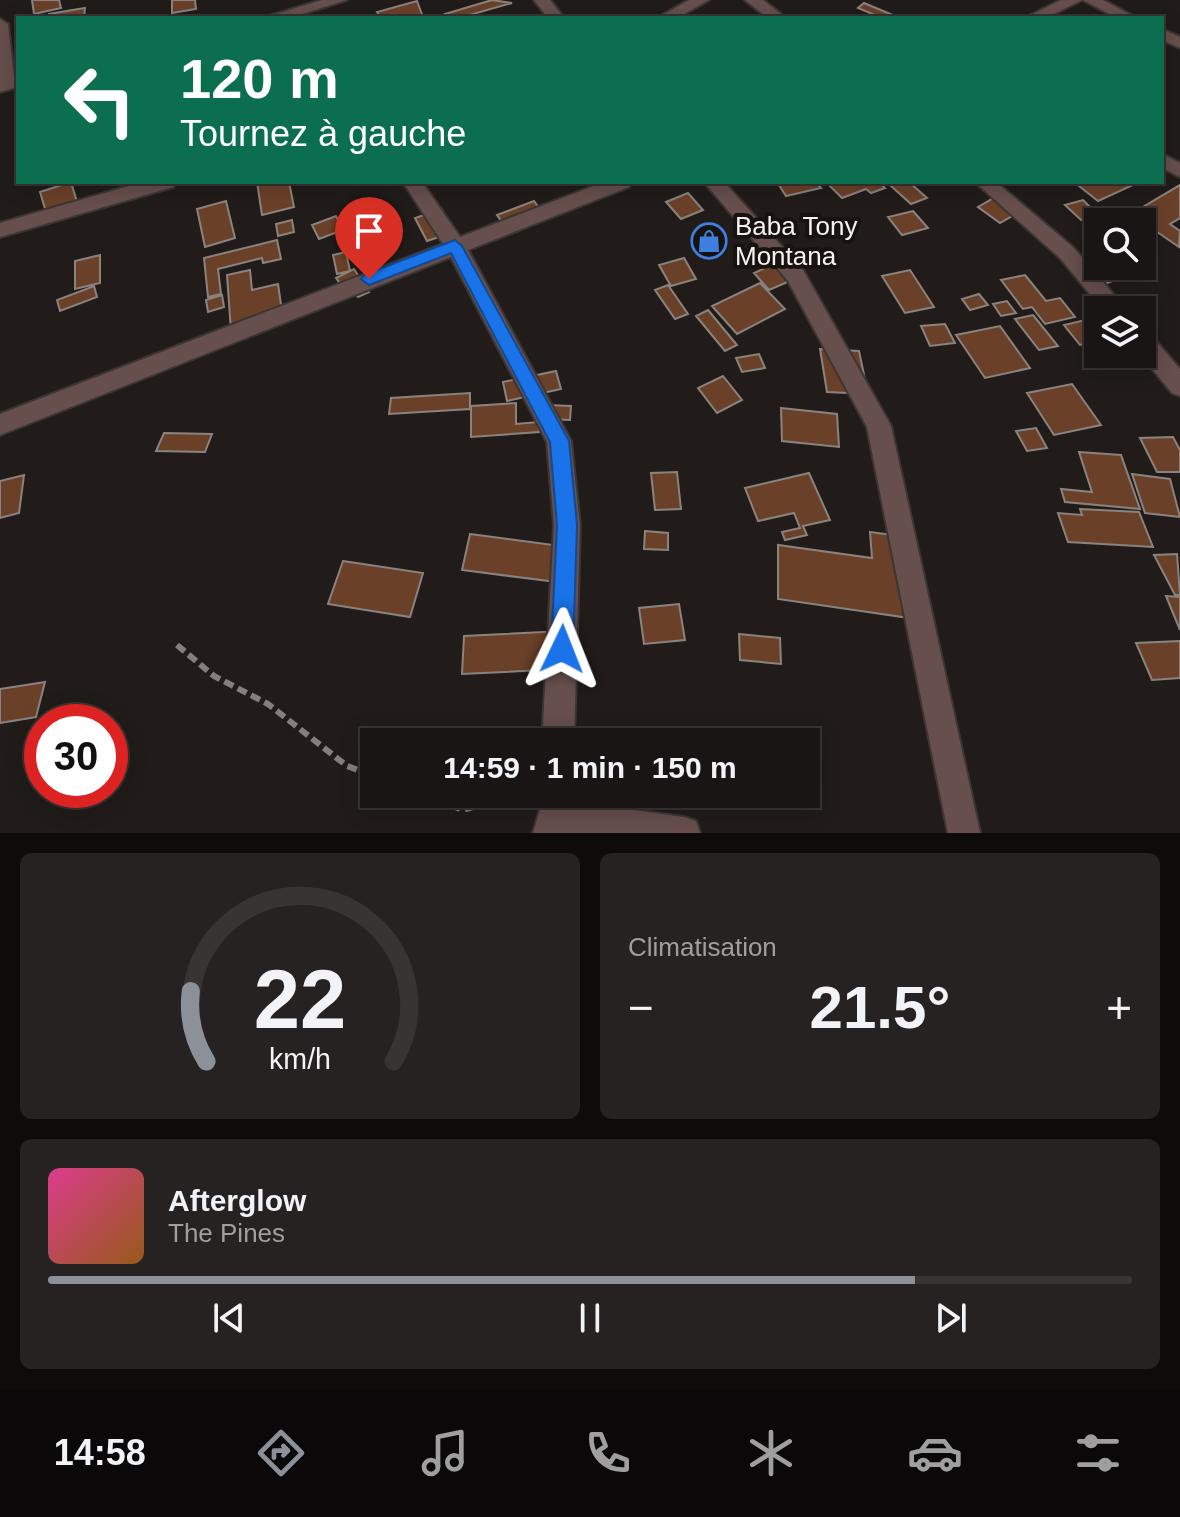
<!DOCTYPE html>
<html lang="fr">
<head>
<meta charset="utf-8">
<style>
	:root { --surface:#191514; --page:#262222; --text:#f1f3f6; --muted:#9f9fa0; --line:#373434; --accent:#8c9099 }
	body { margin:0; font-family:Helvetica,sans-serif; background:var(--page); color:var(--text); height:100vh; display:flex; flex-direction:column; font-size:30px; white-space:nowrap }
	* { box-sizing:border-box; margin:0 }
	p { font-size:26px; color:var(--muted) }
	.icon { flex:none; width:44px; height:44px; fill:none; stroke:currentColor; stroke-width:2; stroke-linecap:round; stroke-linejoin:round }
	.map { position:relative; height:833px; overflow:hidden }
	.sheet { display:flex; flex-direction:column; gap:20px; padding:20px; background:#0e0c0b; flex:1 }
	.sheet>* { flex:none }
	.banner { position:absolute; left:16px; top:16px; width:1148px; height:168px; border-radius:0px; box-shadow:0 4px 20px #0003,0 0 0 2px var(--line); background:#0b6e4f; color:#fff; overflow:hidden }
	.fabs { position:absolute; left:1084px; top:208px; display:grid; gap:16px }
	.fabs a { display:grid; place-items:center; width:72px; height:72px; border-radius:0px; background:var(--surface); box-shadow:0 4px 20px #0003,0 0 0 2px var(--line); font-size:40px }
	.speed { position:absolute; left:24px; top:704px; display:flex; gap:16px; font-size:40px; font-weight:700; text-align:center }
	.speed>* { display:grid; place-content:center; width:104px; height:104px; border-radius:50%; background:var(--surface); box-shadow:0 4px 20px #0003,0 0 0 2px var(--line); line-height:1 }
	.speed .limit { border:12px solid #d22; background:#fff; color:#111 }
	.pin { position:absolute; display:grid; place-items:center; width:68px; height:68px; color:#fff; margin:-82px -34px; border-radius:50% 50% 50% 0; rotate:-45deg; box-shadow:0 0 8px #0007 }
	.pin .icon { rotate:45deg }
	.me { position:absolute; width:88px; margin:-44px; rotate:2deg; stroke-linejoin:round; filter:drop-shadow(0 0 6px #0008) }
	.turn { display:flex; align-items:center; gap:28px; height:168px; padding:0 32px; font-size:36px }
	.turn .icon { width:104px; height:104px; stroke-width:2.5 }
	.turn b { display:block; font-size:56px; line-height:68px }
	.big { font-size:60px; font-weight:700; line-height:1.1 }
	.sheet .card { flex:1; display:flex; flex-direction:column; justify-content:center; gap:12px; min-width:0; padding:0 28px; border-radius:12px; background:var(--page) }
	.sheet .dial { align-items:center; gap:0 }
	.dial svg { height:208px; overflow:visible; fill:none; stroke:var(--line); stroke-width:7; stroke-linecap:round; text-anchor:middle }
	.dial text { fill:var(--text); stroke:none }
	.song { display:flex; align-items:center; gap:24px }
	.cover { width:96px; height:96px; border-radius:12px; background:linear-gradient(135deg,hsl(330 70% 55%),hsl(30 70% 35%)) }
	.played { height:8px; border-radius:4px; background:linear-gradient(90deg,var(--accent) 80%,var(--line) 80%) }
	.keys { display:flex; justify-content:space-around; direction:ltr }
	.heat { display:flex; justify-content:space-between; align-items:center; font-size:44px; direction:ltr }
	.sheet .tiles { flex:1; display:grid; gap:20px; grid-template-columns:1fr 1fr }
	.card:last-child { grid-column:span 2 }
	.trip { position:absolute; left:360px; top:728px; width:460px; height:80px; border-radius:0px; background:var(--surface); box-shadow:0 4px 20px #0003,0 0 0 2px var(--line); font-weight:700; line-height:80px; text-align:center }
	.menu { display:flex; height:128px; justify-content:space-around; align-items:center; background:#0a0808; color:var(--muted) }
	.menu .icon { width:56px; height:56px }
	.menu .selected { color:var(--accent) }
	.menu b { font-size:36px; color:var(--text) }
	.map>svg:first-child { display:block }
	.building { fill:#6b4029; stroke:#898380; stroke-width:2 }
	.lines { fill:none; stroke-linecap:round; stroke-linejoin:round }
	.minor-casing { stroke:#3b3634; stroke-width:4 }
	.tertiary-casing { stroke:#3b3634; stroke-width:4 }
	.path { stroke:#847f7d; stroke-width:6; stroke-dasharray:10 5; stroke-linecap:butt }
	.minor { fill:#664f4c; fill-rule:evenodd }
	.tertiary { fill:#664f4c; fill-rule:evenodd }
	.route { fill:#1a73e8; stroke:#114b97; stroke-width:2 }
	.labels { text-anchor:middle; stroke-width:8; stroke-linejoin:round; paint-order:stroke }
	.poi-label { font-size:26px; fill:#f6f2f0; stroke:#181311; text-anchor:start }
</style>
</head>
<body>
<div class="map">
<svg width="1180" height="833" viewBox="0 0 1180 833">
	<rect width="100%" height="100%" fill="#211c1a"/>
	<path class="building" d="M 32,0 L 59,0 L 61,8 L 34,14 Z
		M 172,0 L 195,0 L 196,9 L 172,13 Z
		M 492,0 L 512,3 L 459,18 L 449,18 L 445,14 Z
		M 417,1 L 423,17 L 381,18 L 377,12 Z
		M 864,3 L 900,18 L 882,18 L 858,8 Z
		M 85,8 L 84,18 L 48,18 L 49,14 Z
		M 71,182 L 77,202 L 46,212 L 40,192 Z
		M 257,182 L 289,182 L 294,207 L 262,215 Z
		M 777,182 L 816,182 L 821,188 L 786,196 Z
		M 826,182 L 879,182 L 885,188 L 871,193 L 866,189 L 842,198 Z
		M 898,182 L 909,182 L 927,198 L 911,204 L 890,185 Z
		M 1074,182 L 1132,182 L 1135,184 L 1098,201 Z
		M 1180,185 L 1180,218 L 1170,224 L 1180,231 L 1179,247 L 1131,214 Z
		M 688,193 L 703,210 L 681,219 L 666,202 Z
		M 997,196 L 1019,212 L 1000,223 L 978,207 Z
		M 1083,200 L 1098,215 L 1081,220 L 1065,205 Z
		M 226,201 L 235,238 L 205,247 L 197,209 Z
		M 534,201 L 547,219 L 510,234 L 497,215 Z
		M 442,209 L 454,232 L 427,241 L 415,218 Z
		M 913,211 L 928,228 L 902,235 L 888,217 Z
		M 336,216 L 343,230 L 319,239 L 312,225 Z
		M 292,220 L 294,232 L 278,236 L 276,224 Z
		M 277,240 L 281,259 L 263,263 L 262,258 L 218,269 L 221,294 L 208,297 L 204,258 Z
		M 346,252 L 350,271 L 337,274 L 333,255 Z
		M 100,255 L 100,283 L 75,289 L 75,261 Z
		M 684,258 L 696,279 L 671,286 L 659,265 Z
		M 774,264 L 790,281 L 769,290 L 754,273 Z
		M 1110,268 L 1120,278 L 1102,285 L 1091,274 Z
		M 354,269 L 369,292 L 358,297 L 352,287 L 345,291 L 336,278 Z
		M 250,270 L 252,290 L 278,284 L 283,318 L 231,331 L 227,275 Z
		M 910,270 L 934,307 L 905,313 L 882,276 Z
		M 1025,275 L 1046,301 L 1060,298 L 1075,317 L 1045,324 L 1032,307 L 1023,309 L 1001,280 Z
		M 760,283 L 785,309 L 737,334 L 712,306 Z
		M 668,285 L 688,314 L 675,319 L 655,290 Z
		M 94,286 L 97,297 L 60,311 L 57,300 Z
		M 979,294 L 988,305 L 970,310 L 962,299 Z
		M 222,295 L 224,307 L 208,312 L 206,300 Z
		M 1007,301 L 1016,313 L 1001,316 L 993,304 Z
		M 708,310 L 737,345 L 725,351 L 696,316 Z
		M 1033,315 L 1058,346 L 1039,350 L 1015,319 Z
		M 1098,317 L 1098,341 L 1080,345 L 1064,325 Z
		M 945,324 L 955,343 L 930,346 L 921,326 Z
		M 1000,326 L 1030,368 L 985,378 L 956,335 Z
		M 820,349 L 859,351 L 868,394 L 827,392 Z
		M 759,354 L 765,368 L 742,372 L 736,358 Z
		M 556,371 L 561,389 L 507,401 L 503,382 Z
		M 723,376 L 742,400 L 717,413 L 698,388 Z
		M 1072,384 L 1101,425 L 1054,435 L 1027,393 Z
		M 470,393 L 470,409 L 389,414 L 391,398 Z
		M 516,403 L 516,424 L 538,422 L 539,432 L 471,437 L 471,406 Z
		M 546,405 L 571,406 L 570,420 L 545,419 Z
		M 781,408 L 837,414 L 839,447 L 782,441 Z
		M 1036,428 L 1047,448 L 1027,451 L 1016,431 Z
		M 164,433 L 212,434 L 205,452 L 156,451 Z
		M 1173,437 L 1180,450 L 1180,472 L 1157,472 L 1140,438 Z
		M 1079,452 L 1121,455 L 1140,509 L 1065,502 L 1061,489 L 1092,492 Z
		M 677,472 L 681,509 L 655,510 L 651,473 Z
		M 809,473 L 830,520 L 803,526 L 807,535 L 785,540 L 782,532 L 800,528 L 794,513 L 758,521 L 745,488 Z
		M 1132,474 L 1170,479 L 1180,517 L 1145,513 Z
		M 24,475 L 19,513 L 0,518 L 0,481 Z
		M 1080,509 L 1139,512 L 1153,547 L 1068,542 L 1058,513 L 1082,515 Z
		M 645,531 L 668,533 L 668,550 L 644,549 Z
		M 870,532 L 907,537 L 916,619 L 778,599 L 778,545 L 872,558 Z
		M 470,534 L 561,546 L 556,582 L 462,570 Z
		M 1177,554 L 1180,595 L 1175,595 L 1154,555 Z
		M 343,561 L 423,573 L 410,617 L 328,604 Z
		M 1166,596 L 1180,597 L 1180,630 Z
		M 679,604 L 685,640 L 644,644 L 639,608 Z
		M 563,631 L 564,669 L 462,674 L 464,636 Z
		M 739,634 L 780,638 L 781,664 L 740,660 Z
		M 1180,641 L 1180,678 L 1152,680 L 1136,643 Z
		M 45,682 L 36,717 L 0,723 L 0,689 Z"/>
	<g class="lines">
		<defs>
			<path id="minor" d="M 534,0 L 550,0 L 564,18 L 548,18 Z
				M 689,0 L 709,0 L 677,18 L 657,18 Z
				M 745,0 L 763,0 L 786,18 L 768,18 Z
				M 1061,0 L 1082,0 L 1046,18 L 1025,18 Z
				M 1083,0 L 1103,0 L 1137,18 L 1117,18 Z
				M 0,19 L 8,24 L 15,85 L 7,90 L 0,87 Z
				M 1162,29 L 1180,37 L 1180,48 L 1162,40 Z
				M 1162,154 L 1180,163 L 1180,177 L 1162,168 Z
				M 143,182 L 175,182 L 173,187 L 0,237 L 0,223 Z
				M 403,182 L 422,182 L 460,237 L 604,182 L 631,182 L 629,187 L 468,250 L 571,441 L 580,525 L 574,742 L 542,742 L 554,525 L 547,442 L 451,257 L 0,435 L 0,414 L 443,244 Z
				M 704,182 L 724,182 L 803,270 L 891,426 L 980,833 L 948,833 L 867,427 L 788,281 Z
				M 975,182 L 996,182 L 1074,248 L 1127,310 L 1103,310 L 1060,258 Z
				M 1142,331 L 1150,334 L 1180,369 L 1180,396 L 1172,393 L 1140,354 Z
				M 554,799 L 684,817 L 696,821 L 700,833 L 533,833 L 542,803 Z"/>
			<path id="tertiary" d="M 322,0 L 347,0 L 289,18 L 263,18 Z
				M 18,77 L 18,87 L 0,92 L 0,82 Z"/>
		</defs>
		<use href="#minor" class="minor-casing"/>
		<use href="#tertiary" class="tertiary-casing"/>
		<path class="path" d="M 177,645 L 214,676 L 268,704 L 347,766 L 374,776
			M 423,794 L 463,810 L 516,794"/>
		<use href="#minor" class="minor"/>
		<use href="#tertiary" class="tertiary"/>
	</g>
	<path class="route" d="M 455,240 L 462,246 L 569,441 L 577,525 L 573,649 L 569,657 L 562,660 L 554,657 L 551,649 L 557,525 L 550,442 L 451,253 L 369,285 L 361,279 L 364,275 Z"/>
	<defs>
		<symbol id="shop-ring" viewBox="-11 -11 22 22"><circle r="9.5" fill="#181311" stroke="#3f7fe0" stroke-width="1.5"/><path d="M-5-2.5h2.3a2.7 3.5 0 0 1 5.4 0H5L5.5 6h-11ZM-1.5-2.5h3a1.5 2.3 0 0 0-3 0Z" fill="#3f7fe0"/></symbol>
	</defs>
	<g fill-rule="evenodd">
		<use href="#shop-ring" x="689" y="221" width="40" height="40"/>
	</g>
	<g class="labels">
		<g class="poi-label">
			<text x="735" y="235">Baba Tony<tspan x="735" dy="30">Montana</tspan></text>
		</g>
	</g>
</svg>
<div class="fabs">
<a><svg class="icon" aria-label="search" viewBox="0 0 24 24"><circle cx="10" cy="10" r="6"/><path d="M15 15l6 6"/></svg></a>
<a><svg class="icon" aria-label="layers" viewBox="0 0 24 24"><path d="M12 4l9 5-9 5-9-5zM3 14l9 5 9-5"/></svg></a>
</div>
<div class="speed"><div class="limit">30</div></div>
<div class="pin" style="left:369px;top:279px;background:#d93025"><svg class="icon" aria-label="arrive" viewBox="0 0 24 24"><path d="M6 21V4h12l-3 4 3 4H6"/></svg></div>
<svg class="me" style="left:562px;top:649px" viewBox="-20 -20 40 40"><path d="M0-17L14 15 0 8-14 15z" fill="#1a73e8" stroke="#fff" stroke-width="4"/></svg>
<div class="trip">14:59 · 1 min · 150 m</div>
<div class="banner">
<div class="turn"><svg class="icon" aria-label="left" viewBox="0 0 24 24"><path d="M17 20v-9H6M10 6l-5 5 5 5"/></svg><div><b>120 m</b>Tournez à gauche</div></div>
</div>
</div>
<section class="sheet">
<div class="tiles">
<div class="card dial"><svg viewBox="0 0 100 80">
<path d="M14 69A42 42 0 1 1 86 69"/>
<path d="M14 69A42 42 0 0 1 8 42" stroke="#8c9099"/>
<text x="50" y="56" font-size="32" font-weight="700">22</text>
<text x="50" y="72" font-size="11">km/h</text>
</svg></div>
<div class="card"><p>Climatisation</p>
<div class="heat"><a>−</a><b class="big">21.5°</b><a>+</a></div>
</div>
<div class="card">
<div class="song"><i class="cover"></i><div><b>Afterglow</b><p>The Pines</p></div></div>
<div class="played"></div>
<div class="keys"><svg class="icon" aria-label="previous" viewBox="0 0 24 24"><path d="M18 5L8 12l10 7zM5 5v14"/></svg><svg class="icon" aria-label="pause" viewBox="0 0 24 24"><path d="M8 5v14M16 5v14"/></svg><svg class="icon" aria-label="next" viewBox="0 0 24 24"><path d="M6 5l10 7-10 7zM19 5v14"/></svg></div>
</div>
</div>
</section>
<nav class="menu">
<b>14:58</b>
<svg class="icon selected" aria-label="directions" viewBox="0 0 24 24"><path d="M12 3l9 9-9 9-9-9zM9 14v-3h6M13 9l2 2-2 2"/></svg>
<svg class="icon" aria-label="music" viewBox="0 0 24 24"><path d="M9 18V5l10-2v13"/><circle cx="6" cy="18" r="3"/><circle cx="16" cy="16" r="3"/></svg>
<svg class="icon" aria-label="phone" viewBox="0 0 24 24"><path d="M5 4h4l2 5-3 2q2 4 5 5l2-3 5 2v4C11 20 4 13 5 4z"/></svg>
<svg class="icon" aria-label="climate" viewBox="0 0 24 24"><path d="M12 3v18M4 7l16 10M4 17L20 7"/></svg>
<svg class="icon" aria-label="car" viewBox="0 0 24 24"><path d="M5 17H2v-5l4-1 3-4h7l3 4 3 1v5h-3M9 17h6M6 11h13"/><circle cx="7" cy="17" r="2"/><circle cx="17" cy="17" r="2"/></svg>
<svg class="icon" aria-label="filters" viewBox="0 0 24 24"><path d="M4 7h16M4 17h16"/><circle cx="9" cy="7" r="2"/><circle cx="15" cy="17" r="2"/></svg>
</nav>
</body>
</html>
